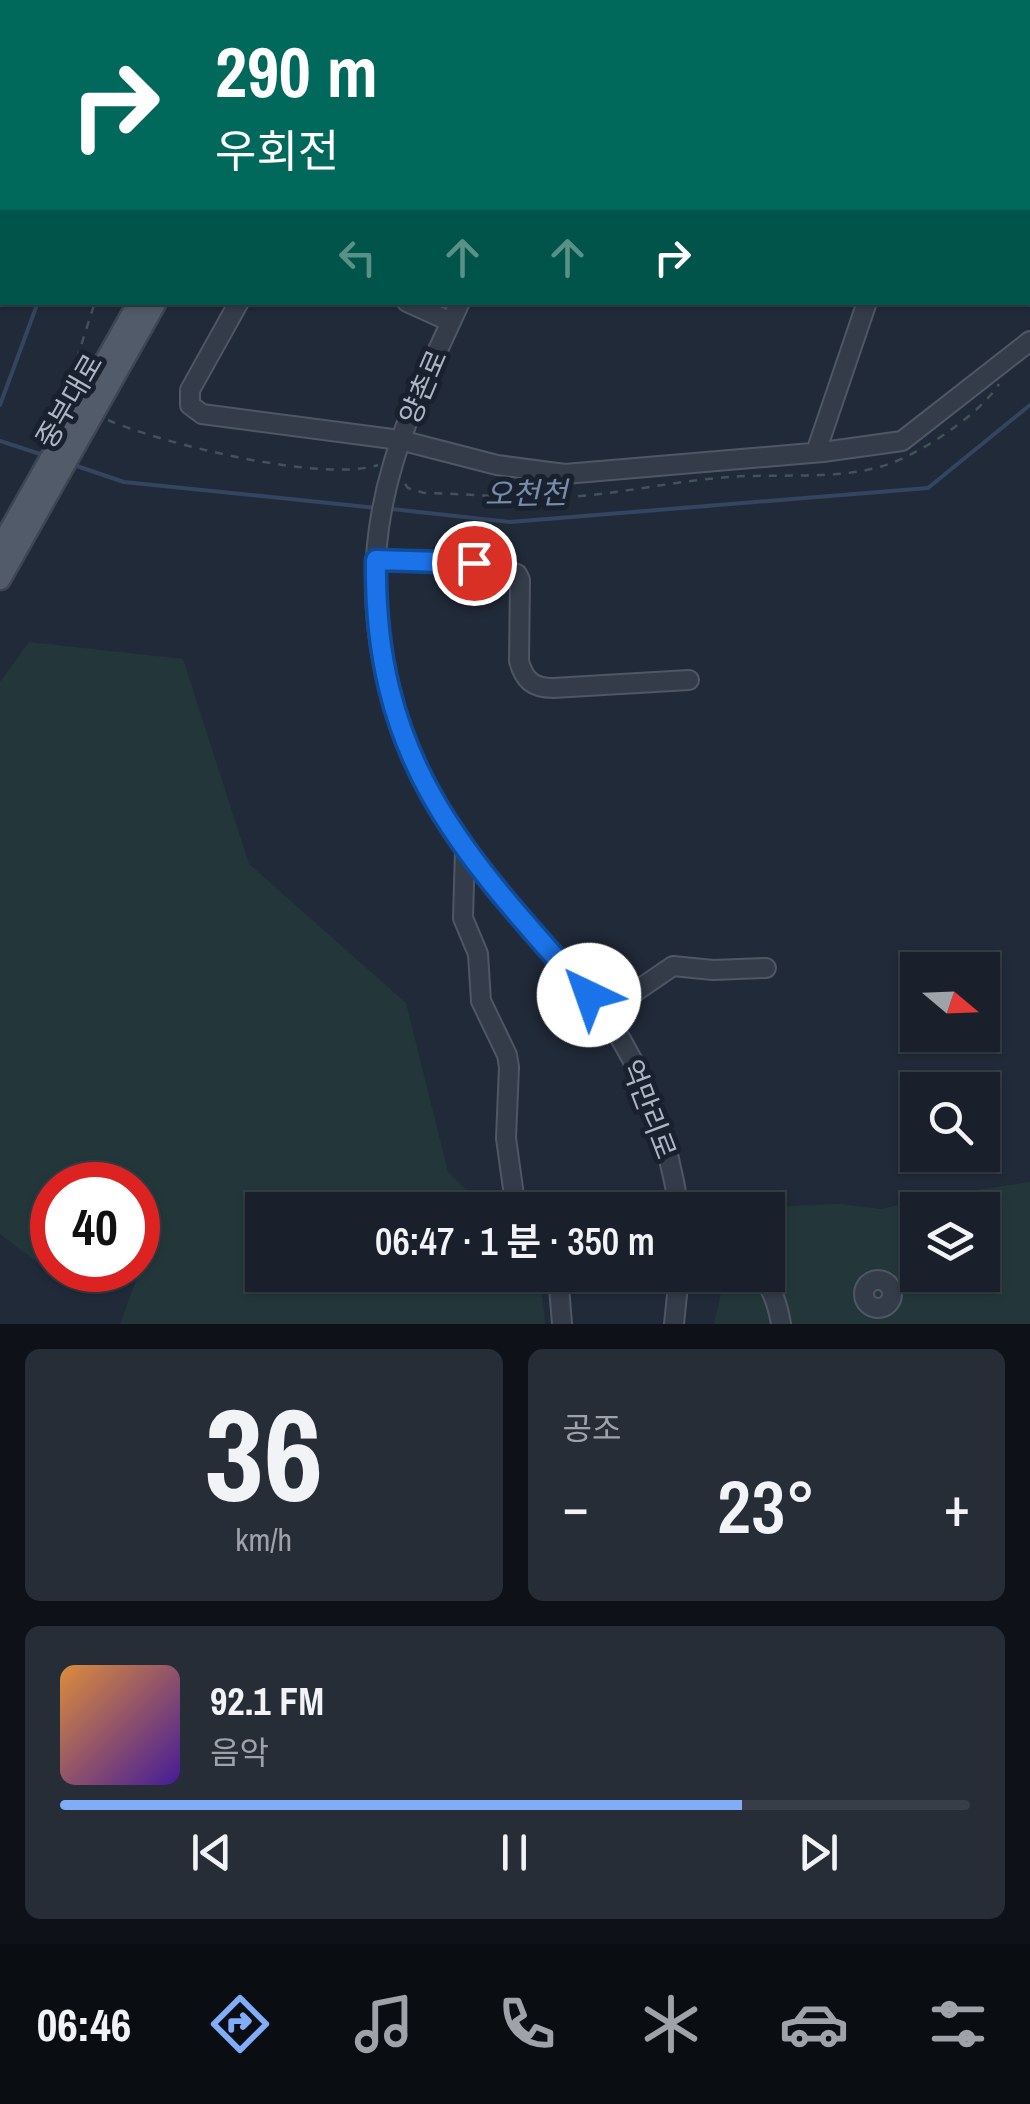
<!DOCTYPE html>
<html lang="ko">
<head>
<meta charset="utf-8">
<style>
	:root { --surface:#19202b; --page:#262d37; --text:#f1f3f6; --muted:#9fa3a9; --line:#373e47; --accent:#81acf8 }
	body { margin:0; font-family:"Archivo Narrow","Noto Sans KR",sans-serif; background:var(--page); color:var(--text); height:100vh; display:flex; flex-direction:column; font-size:38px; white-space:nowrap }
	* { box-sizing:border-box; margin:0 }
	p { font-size:32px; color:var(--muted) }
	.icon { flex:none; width:55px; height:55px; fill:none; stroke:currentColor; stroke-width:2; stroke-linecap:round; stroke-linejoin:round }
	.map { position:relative; height:1324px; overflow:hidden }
	.sheet { display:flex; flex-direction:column; gap:25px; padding:25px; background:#0e1218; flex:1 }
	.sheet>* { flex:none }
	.guide { position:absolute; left:0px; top:0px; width:1030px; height:305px; box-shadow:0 2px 8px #0004,0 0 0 2px var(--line); background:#00695c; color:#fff; overflow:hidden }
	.needle { width:65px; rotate:109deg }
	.tools { position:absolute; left:900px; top:952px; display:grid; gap:20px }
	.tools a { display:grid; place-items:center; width:100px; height:100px; border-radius:0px; background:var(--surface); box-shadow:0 2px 8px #0004,0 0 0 2px var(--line); font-size:50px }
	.speed { position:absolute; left:30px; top:1162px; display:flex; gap:20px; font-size:50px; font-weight:700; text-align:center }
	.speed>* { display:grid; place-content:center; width:130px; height:130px; border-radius:50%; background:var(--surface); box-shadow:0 2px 8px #0004,0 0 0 2px var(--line); line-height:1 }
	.speed .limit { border:15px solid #d22; background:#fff; color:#111 }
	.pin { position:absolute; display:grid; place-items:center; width:85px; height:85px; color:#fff; margin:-42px; border:5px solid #fff; border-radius:50%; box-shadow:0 2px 10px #0007 }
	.me { position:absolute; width:110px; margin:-55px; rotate:318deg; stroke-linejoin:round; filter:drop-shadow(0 0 8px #0008) }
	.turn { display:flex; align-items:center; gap:35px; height:210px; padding:0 50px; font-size:45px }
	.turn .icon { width:130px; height:130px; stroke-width:2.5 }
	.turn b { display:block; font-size:70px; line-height:85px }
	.lanes { display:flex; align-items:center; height:95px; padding:0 50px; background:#0003; justify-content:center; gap:50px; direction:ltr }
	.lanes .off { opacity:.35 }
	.big { font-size:75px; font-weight:600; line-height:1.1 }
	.sheet .tile { flex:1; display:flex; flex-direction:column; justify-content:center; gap:15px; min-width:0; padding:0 35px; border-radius:15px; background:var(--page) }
	.sheet .dial { align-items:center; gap:0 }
	.dial b { font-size:130px; line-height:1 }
	.song { display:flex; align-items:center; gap:30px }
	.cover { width:120px; height:120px; border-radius:15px; background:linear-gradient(135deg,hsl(30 70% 55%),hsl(260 70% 35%)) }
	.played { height:10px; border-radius:5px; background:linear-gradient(90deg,var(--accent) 75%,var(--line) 75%) }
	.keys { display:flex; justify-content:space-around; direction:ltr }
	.heat { display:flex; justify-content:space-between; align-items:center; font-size:55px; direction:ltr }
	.sheet .tiles { flex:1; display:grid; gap:25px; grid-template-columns:1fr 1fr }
	.tile:last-child { grid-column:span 2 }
	.trip { position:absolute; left:245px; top:1192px; width:540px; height:100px; border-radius:0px; background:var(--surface); box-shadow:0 2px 8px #0004,0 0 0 2px var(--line); font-weight:600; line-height:100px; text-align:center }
	.tab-bar { display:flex; height:160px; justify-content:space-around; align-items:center; background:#0a0d11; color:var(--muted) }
	.tab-bar .icon { width:70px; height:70px }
	.tab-bar .on { color:var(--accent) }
	.tab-bar b { font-size:45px; color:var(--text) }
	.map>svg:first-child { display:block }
	.green { fill:#23373a; fill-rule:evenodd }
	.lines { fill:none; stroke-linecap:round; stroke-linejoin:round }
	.stream { stroke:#344560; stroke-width:4 }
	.minor-casing { stroke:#4f5764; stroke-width:22 }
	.major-casing { stroke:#3e4553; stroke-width:25 }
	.path { stroke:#405457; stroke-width:2.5; stroke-dasharray:8 8; stroke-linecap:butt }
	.minor { stroke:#343c49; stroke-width:18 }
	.major { stroke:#525b69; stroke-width:20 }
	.route-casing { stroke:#114b97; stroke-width:25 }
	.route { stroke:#1a73e8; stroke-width:18 }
	.labels { text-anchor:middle; stroke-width:10; stroke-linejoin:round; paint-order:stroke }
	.street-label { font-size:28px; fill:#afb7c6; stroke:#1a212e }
	.water-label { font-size:30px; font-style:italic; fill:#768dae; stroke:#1a212e }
</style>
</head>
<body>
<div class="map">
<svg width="1030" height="1324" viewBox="0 0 1030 1324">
	<rect width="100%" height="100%" fill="#212a39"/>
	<path class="green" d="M 29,642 L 183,659 L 249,864 L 406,1003 L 448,1172 L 486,1210 L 262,1210 L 262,1275 L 540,1275 L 545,1324 L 120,1324 L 141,1267 L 138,1266 L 138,1185 L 52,1185 L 52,1266 L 41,1265 L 0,1234 L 0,682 Z
		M 1030,1182 L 1030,1324 L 714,1324 L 725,1275 L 768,1275 L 768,1212 L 773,1207 L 839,1204 L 881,1209 L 937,1196 ZM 918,1210 L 982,1210 L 982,1275 L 918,1275 Z"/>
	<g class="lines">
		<path class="stream" d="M 127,2 L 128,0
			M 0,405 L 38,302
			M 0,441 L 43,455
			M 71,464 L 124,482 L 377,508
			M 392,509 L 510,522 L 928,488 L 1030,405"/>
		<defs>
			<path id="minor" d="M 509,0 L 513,2
				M 209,2 L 210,0
				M 412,2 L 413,0
				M 537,2 L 538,0
				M 593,2 L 594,0
				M 239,302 L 190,390 L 190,405 L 202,414 L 400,440 L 497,465 L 565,474 L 823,452 L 902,441 L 1030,341
				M 407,302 L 451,322
				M 460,302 C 436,355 409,409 393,464 C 344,628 400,780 509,905 C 540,941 576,975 604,1013 C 645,1071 669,1141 679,1210
				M 816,452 L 867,302
				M 376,560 L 488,564 L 517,574 L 520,580 L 519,661 C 524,680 533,688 553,688 L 689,680
				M 465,851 L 463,918 L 478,954 L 481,1001 L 507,1055 L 509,1067 L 506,1138 L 516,1210
				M 604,1013 L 673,966 L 713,970 L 766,968
				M 558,1275 L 562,1324
				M 759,1275 C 773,1287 778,1306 781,1324
				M864 1294a14 14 0 1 1 28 0a14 14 0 1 1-28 0Z
				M 674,1324 L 679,1275"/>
			<path id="major" d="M 796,0 L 798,2
				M 307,2 L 309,0
				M 327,2 L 328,0
				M 1028,96 L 1030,96
				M 0,548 L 139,302
				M 0,579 L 156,302"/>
		</defs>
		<use href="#minor" class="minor-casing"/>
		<use href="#major" class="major-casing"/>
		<path class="path" d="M 52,0 L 58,2
			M 46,2 L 46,0
			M 69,2 L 72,0
			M 190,2 L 191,0
			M 0,36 L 2,37
			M 0,267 L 2,256
			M 62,405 L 95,302
			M 108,420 C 163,444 323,483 378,465
			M 405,484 L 408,488 L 424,493 C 473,494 521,499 570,497 C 623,493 676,481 729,477 C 781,473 840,481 889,464 C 923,452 980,414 999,384"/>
		<use href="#minor" class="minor"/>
		<use href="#major" class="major"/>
	</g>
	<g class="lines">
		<defs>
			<path id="route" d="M 474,563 L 376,560 C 373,761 463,854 589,995"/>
		</defs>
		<use href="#route" class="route-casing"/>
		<use href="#route" class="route"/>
	</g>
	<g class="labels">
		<g class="street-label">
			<text transform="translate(423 387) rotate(-67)" y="10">양촌로</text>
			<text transform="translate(69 401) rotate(-60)" y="10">중부대로</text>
			<text transform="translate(649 1109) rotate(69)" y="10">억만리로</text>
		</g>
		<g class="water-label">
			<text transform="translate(526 494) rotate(-1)" y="10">오천천</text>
		</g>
	</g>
</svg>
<div class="tools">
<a><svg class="needle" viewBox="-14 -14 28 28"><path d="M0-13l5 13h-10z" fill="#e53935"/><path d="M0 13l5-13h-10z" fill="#9fa3a9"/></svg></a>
<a><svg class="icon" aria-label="search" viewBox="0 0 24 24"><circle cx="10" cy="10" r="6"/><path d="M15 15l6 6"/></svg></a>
<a><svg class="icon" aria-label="layers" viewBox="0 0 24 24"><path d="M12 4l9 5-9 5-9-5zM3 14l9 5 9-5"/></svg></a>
</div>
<div class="speed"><div class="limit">40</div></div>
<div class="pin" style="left:474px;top:563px;background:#d93025"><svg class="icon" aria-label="arrive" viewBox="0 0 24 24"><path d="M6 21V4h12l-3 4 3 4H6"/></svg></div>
<svg class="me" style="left:589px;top:995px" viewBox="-20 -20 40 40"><circle r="19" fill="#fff"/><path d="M0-13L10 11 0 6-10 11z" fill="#1a73e8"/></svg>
<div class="trip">06:47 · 1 분 · 350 m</div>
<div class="guide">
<div class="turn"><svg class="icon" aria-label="right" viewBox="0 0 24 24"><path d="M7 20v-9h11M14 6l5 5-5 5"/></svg><div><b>290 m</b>우회전</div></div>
<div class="lanes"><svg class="icon off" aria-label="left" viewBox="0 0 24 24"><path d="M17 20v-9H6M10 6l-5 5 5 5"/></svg><svg class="icon off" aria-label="ahead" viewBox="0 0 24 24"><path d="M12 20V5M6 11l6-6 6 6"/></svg><svg class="icon off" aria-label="ahead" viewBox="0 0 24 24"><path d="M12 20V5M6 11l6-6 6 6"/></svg><svg class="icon" aria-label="right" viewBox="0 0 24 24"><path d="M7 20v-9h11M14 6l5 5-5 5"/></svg></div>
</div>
</div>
<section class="sheet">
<div class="tiles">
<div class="tile dial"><b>36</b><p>km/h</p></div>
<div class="tile"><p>공조</p>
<div class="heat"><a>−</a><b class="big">23°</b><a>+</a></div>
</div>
<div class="tile">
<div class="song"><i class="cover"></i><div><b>92.1 FM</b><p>음악</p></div></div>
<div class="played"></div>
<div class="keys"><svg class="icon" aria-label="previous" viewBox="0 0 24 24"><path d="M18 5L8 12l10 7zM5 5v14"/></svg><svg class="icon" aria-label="pause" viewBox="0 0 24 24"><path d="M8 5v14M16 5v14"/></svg><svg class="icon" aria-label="next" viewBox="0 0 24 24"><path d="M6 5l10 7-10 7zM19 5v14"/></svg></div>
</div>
</div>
</section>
<nav class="tab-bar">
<b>06:46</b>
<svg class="icon on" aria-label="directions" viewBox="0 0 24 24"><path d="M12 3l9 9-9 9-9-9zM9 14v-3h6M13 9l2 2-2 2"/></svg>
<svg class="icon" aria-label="music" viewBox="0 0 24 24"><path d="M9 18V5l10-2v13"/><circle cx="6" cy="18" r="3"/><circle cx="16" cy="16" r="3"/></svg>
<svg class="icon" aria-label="phone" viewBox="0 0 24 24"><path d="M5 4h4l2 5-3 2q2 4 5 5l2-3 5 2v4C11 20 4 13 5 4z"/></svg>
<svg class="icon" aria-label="climate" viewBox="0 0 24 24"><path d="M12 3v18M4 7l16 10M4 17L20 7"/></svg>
<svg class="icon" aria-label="car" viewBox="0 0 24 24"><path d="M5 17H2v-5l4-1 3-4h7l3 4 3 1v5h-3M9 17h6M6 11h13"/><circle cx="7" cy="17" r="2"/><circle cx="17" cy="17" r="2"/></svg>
<svg class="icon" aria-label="filters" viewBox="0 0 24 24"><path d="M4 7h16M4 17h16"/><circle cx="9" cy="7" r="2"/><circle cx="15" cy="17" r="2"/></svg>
</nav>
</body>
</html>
